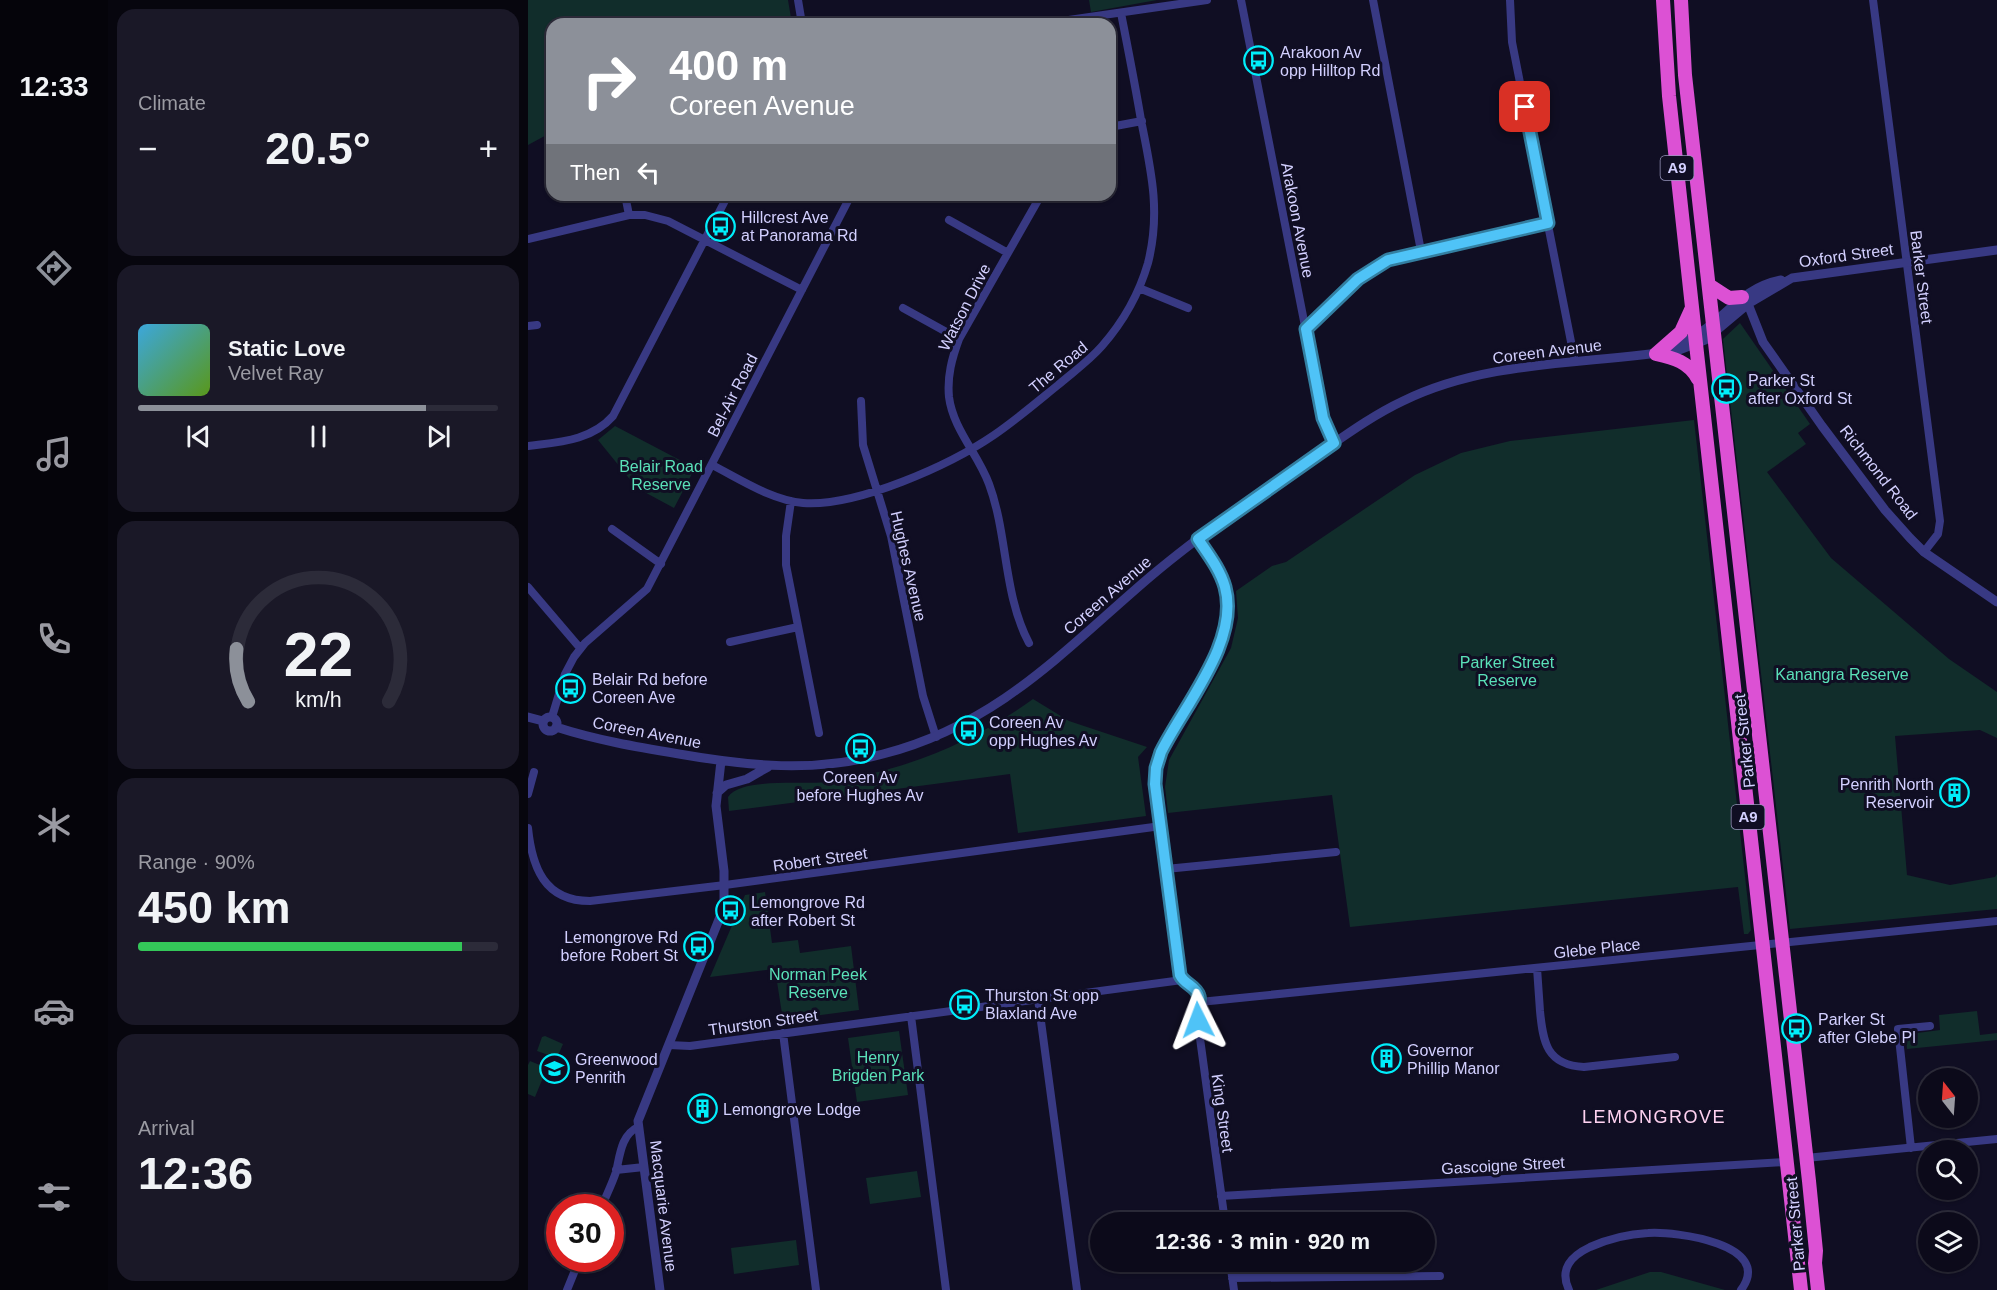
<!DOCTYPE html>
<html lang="en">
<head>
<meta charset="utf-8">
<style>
	:root { --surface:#0c0a1a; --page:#1a1827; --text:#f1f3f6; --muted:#9a9aa2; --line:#2c2b39; --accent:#8c9099 }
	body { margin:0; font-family:Helvetica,sans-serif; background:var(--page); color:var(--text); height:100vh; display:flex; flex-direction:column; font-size:22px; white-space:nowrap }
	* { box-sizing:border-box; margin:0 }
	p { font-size:20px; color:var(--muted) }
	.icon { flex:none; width:33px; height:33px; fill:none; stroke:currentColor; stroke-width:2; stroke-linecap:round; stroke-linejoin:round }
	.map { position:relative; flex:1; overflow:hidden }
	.details { display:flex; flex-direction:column; gap:9px; padding:9px; background:#07060e; width:420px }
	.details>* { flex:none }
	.hud { position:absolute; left:18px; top:18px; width:570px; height:183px; border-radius:18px; box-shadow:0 2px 4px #0004,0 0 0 2px var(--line); background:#8c9099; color:#fff; overflow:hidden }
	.needle { width:39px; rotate:343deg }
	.buttons { position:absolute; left:1390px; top:1068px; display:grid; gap:12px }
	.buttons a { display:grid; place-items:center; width:60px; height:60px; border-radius:50%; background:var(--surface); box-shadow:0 2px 4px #0004,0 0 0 2px var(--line); font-size:30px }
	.speed { position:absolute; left:18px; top:1194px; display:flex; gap:12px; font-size:30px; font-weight:700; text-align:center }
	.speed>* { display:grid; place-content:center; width:78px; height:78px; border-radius:50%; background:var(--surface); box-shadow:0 2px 4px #0004,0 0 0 2px var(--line); line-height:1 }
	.speed .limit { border:9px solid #d22; background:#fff; color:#111 }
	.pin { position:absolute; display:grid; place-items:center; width:51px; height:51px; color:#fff; margin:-26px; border-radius:12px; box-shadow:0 3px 9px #0006 }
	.me { position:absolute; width:66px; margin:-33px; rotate:357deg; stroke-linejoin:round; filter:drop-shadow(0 0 4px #0008) }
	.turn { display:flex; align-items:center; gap:21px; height:126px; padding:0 24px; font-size:27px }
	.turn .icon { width:78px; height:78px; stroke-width:2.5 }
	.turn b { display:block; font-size:42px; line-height:51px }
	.then { display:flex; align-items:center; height:57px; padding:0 24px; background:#0003; gap:12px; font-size:22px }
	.big { font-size:45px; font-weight:700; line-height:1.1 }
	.details .widget { flex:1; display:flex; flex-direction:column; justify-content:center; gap:9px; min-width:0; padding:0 21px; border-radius:18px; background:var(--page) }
	.details .dial { align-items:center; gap:0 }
	.dial svg { height:156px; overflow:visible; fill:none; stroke:var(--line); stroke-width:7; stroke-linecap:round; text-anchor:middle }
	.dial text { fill:var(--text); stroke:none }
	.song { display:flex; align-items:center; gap:18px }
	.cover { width:72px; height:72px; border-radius:9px; background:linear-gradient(135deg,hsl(200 70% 55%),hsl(90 70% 35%)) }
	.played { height:6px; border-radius:3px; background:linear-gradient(90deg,var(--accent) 80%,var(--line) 80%) }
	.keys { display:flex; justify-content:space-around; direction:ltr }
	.heat { display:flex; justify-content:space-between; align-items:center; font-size:33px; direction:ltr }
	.charge { height:9px; border-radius:4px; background:linear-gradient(90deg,#34c759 90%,var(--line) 0) }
	.trip { position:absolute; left:562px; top:1212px; width:345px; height:60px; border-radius:30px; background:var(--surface); box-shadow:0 2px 4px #0004,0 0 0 2px var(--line); font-weight:700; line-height:60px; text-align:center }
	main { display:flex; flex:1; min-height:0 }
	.tab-bar { display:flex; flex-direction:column; width:108px; justify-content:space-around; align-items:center; background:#05040a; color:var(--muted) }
	.tab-bar .icon { width:42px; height:42px }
	.tab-bar .on { color:var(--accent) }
	.tab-bar b { font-size:27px; color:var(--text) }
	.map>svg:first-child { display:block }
	.green { fill:#112d2b }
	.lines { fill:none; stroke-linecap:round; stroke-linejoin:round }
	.minor { stroke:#383983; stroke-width:8 }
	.tertiary { stroke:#383983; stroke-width:9 }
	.trunk { stroke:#dc51d4; stroke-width:14 }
	.route-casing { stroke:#337fa1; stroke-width:15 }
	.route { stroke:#4fc3f7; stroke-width:10 }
	.labels { text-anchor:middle; stroke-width:6; stroke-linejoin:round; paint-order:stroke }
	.shield { fill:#100e23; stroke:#9896bd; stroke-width:1.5 }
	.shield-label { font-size:15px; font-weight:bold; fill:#d3d0ff }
	.poi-label { font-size:16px; fill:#d3d0ff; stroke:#100e23; text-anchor:start }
	.street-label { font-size:16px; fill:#d3d0ff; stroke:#100e23 }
	.park-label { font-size:16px; fill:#5ae0b8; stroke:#100e23 }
	.neighbourhood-label { font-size:18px; letter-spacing:1.5px; fill:#ffd2f1; stroke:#100e23 }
</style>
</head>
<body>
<main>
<nav class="tab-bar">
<b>12:33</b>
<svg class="icon on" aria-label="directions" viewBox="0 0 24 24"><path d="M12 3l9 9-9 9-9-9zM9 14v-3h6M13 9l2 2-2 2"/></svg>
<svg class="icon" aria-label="music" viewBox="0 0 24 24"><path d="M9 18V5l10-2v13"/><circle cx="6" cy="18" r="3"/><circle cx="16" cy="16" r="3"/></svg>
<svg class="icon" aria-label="phone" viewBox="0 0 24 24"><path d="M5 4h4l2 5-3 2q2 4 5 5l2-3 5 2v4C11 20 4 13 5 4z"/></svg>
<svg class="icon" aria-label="climate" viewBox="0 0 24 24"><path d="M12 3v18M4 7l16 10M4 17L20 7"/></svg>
<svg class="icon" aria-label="car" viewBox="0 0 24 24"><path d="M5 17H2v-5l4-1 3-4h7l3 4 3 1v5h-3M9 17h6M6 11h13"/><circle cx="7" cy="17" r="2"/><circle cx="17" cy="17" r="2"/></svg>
<svg class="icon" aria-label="filters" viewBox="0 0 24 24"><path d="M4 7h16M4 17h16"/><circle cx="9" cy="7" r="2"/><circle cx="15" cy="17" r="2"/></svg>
</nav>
<section class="details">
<div class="widget"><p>Climate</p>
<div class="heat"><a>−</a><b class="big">20.5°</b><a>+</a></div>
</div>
<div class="widget">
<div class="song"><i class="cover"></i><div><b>Static Love</b><p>Velvet Ray</p></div></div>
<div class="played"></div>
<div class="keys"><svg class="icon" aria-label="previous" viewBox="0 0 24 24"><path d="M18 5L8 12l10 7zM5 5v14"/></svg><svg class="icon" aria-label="pause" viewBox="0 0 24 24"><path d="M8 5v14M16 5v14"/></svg><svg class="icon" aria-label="next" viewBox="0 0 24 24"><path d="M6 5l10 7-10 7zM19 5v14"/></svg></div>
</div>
<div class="widget dial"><svg viewBox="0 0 100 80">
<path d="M14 69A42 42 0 1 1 86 69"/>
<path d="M14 69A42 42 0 0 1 8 42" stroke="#8c9099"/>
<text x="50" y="56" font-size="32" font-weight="700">22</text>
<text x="50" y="72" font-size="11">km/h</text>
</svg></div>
<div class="widget"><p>Range · 90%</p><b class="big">450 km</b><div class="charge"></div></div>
<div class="widget"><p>Arrival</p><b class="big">12:36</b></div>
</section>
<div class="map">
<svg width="1469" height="1290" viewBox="0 0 1469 1290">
	<rect width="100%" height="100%" fill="#100e23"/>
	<path class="green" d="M 0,0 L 260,0 L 264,24 L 24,24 L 24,132 L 0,145 Z
		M 561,0 L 629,0 L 563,12 Z
		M 1212,323 L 1282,424 L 1270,433 L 1278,444 L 1239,472 L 1303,558 L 1421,659 L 1469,692 L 1469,738 L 1452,730 L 1367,736 L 1379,875 L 1422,885 L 1467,877 L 1469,874 L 1469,909 L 1262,929 L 1195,339 Z
		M 1166,420 L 1223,930 L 1220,934 L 1216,934 L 1210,887 L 822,927 L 804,795 L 640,813 L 637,787 L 641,760 L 703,648 L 710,618 L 708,591 L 744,566 L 758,562 L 887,475 L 933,453 L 982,441 Z
		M 87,426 L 167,468 L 146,508 L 109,488 L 70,440 Z
		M 505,699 L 541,721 L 619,747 L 610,757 L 618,816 L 490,833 L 482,774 L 201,811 L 200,797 C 214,777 274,785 298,782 C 373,772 443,744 505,699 Z
		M 237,892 L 244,943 L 270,940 L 272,953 L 323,946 L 331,1010 L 255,1020 L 247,969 L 182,977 L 217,895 Z
		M 1449,1011 L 1452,1035 L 1469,1033 L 1469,1040 L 1379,1049 L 1378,1039 L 1382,1034 L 1412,1030 L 1411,1015 Z
		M 371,1031 L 380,1095 L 329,1102 L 320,1038 Z
		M 17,1036 L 35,1044 L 29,1058 L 9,1051 L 14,1037 Z
		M 2,1061 L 19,1068 L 7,1097 L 0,1094 L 0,1065 Z
		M 389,1171 L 393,1197 L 342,1204 L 338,1178 Z
		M 268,1240 L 271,1265 L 206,1274 L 203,1248 Z
		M 1122,1272 L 1133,1272 L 1197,1290 L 1068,1290 Z"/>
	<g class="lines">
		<path class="minor" d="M 270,0 L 274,24
			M 713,0 L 795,418 L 806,443
			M 845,0 L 893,251
			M 982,0 L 984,42 L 1047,362
			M 1345,0 L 1412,521 L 1410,534 L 1396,552
			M 513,24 L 679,0
			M 582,127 L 614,121
			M 97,195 L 101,215
			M 421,220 L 480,253
			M 0,239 L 101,215 L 117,215 L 140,221 L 274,290
			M 611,288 L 660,308
			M 375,308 L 431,339
			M 0,326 L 9,325
			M 778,329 L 830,279 L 860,260 L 1020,223
			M 333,401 L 335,445 L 363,536 L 395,696 L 408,737
			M 0,446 C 31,442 63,441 85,416 L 200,195
			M 184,465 C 212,479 243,500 275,503 C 329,507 422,465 466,435 C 488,420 509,402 530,385 C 545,372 561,361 574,346 C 595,322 611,294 620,263 C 633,212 623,170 613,120 C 607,84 600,49 593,13
			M 263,501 L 258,536 L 258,565 L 291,733
			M 84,529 L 133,564
			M 670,539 C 680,554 692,569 697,587 C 708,625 688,655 670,687 C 657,708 644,729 633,752 L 628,768 L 627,784 L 652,975 C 660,993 676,983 668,1009 L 697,1222
			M 0,587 L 52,648
			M 202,642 L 270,627
			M 501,643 C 475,594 480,535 461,484 C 450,454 425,429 421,397 C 419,376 424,358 431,339 L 513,195
			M 24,717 L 37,674 L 46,657 L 57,643 L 119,589 L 323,195
			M 0,794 L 6,772
			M 0,828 C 4,867 16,901 62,901 L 197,885 L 633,826
			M 638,869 L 808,852
			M 1009,968 C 1010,983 1011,997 1012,1011 C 1015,1043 1019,1065 1056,1067 L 1147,1057
			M 510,999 L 549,1290
			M 672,1002 L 1469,921
			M 383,1016 L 418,1290
			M 255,1033 L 288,1290
			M 141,1045 L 162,1046 L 654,980
			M 1383,1148 L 1370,1029 L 1402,1026
			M 1278,1158 L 1469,1139
			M 88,1170 L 116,1167
			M 693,1196 L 1258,1162
			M 73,1208 C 78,1196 84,1184 88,1172 C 92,1155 93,1135 110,1127
			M 702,1262 L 706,1290
			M 704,1278 L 912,1276
			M 39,1290 L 52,1258
			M 1041,1290 C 1031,1269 1043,1256 1062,1247 C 1080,1239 1100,1234 1120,1233 C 1147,1231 1247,1244 1213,1290"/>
		<path class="tertiary" d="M 1220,304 L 1235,342 L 1294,426 L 1357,510 L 1382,538 L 1396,552 L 1469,602
			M 1141,348 C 1149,344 1159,341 1167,336 C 1199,317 1213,288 1253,280
			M15 724a7 7 0 1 1 14 0a7 7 0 1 1-14 0Z
			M 0,717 L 15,721
			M 28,727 C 68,740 109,747 151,754 C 220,766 286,773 355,754 C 471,724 536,650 623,576 C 673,534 726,497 780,461 C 811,440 841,417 875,401 C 961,359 1058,365 1151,350 L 1177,340 L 1220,304 L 1264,278 L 1469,250
			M 189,793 L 198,785 L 219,779 L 240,767
			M 132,1290 L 110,1121 L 196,907 L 196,871 L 188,806 L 193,761"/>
		<path class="trunk" d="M 1135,0 L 1141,96 L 1169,353 L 1273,1290
			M 1153,0 L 1157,75 L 1281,1181 L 1288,1251 L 1287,1263 L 1290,1290
			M 1181,285 L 1201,298 L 1214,297
			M 1128,354 L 1153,332 L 1163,310
			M 1128,354 C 1146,358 1161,362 1170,379"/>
	</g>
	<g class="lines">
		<defs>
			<path id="route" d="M 670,1020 C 669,1016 668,1013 668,1010 C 669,1004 673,1002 671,996 C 668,986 656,984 652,975 L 627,784 L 628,768 L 633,752 C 657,704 712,641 697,587 C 692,569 680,554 670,539 L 806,443 L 795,418 L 778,329 L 830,279 L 860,260 L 1020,223 L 997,107"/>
		</defs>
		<use href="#route" class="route-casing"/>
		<use href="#route" class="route"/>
	</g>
	<defs>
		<symbol id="bus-ring" viewBox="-11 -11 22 22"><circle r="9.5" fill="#100e23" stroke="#00eefb" stroke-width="1.5"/><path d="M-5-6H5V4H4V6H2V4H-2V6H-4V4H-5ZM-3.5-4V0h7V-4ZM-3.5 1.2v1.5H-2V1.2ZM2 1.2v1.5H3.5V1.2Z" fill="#00eefb"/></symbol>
		<symbol id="building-ring" viewBox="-11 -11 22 22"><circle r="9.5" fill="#100e23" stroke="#00eefb" stroke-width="1.5"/><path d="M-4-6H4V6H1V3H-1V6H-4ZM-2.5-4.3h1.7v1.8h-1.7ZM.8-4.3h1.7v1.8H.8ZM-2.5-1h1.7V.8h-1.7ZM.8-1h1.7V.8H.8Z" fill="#00eefb"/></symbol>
		<symbol id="school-ring" viewBox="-11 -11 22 22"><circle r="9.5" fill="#100e23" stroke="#00eefb" stroke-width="1.5"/><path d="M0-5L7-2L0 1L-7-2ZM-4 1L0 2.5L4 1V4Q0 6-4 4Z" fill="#00eefb"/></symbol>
	</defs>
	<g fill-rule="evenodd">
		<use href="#bus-ring" x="714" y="44" width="33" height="33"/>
		<use href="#bus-ring" x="176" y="210" width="33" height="33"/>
		<use href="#bus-ring" x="1182" y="372" width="33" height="33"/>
		<use href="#bus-ring" x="26" y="672" width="33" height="33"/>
		<use href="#bus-ring" x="424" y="714" width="33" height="33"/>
		<use href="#bus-ring" x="316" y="732" width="33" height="33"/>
		<use href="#building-ring" x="1410" y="776" width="33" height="33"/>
		<use href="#bus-ring" x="186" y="894" width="33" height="33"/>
		<use href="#bus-ring" x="154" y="930" width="33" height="33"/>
		<use href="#bus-ring" x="420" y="988" width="33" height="33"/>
		<use href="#bus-ring" x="1252" y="1012" width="33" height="33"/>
		<use href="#building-ring" x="842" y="1042" width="33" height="33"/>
		<use href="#school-ring" x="10" y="1052" width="33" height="33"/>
		<use href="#building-ring" x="158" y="1092" width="33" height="33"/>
	</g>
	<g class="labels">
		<g class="shield">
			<rect x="1132.5" y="156" width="33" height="24" rx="4.5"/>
			<rect x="1203.5" y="805" width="33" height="24" rx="4.5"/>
		</g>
		<g class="shield-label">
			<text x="1149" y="173">A9</text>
			<text x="1220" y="822">A9</text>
		</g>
		<g class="poi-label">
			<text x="752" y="58">Arakoon Av<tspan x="752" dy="18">opp Hilltop Rd</tspan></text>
			<text x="213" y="223">Hillcrest Ave<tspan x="213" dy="18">at Panorama Rd</tspan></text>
			<text x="1220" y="386">Parker St<tspan x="1220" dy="18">after Oxford St</tspan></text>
			<text x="64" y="685">Belair Rd before<tspan x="64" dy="18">Coreen Ave</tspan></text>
			<text x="461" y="728">Coreen Av<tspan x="461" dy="18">opp Hughes Av</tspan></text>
			<text x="332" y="783" text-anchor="middle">Coreen Av<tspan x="332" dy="18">before Hughes Av</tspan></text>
			<text x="1406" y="790" text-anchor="end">Penrith North<tspan x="1406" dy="18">Reservoir</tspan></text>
			<text x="223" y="908">Lemongrove Rd<tspan x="223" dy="18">after Robert St</tspan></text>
			<text x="150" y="943" text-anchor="end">Lemongrove Rd<tspan x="150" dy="18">before Robert St</tspan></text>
			<text x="457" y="1001">Thurston St opp<tspan x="457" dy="18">Blaxland Ave</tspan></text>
			<text x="1290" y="1025">Parker St<tspan x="1290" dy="18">after Glebe Pl</tspan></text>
			<text x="879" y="1056">Governor<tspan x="879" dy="18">Phillip Manor</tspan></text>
			<text x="47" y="1065">Greenwood<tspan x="47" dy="18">Penrith</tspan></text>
			<text x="195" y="1115">Lemongrove Lodge</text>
		</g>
		<g class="street-label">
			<text transform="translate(770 220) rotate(79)" y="6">Arakoon Avenue</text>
			<text transform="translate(1318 255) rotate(-8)" y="6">Oxford Street</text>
			<text transform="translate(1394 277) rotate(83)" y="6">Barker Street</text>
			<text transform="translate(436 307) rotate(-63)" y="6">Watson Drive</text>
			<text transform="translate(1019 351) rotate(-7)" y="6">Coreen Avenue</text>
			<text transform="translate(530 367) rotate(-40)" y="6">The Road</text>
			<text transform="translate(204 395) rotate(-63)" y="6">Bel-Air Road</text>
			<text transform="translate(1351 472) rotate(52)" y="6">Richmond Road</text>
			<text transform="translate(381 566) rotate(77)" y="6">Hughes Avenue</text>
			<text transform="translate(579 595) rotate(-41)" y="6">Coreen Avenue</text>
			<text transform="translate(119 732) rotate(11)" y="6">Coreen Avenue</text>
			<text transform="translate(1216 741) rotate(-96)" y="6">Parker Street</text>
			<text transform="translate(292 859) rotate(-8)" y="6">Robert Street</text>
			<text transform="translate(1069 948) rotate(-6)" y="6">Glebe Place</text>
			<text transform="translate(235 1022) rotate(-8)" y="6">Thurston Street</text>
			<text transform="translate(695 1113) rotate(82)" y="6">King Street</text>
			<text transform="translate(975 1165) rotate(-3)" y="6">Gascoigne Street</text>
			<text transform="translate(136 1206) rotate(83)" y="6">Macquarie Avenue</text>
			<text transform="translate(1267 1224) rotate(-95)" y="6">Parker Street</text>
		</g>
		<g class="park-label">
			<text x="133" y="472">Belair Road<tspan x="133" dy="18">Reserve</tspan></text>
			<text x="979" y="668">Parker Street<tspan x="979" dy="18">Reserve</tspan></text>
			<text x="1314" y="680">Kanangra Reserve</text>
			<text x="290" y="980">Norman Peek<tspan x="290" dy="18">Reserve</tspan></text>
			<text x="350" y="1063">Henry<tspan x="350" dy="18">Brigden Park</tspan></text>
		</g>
		<g class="neighbourhood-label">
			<text x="1126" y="1123">LEMONGROVE</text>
		</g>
	</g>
</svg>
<div class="buttons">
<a><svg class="needle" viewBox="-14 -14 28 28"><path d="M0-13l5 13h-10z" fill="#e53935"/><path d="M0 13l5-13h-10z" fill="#9a9aa2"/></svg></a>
<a><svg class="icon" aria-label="search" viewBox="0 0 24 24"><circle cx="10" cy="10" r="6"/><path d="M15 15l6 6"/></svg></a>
<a><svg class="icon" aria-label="layers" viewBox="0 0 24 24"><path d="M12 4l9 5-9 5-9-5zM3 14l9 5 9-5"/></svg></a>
</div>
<div class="speed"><div class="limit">30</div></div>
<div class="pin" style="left:997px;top:107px;background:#d93025"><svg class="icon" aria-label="arrive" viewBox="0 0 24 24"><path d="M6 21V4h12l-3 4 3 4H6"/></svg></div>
<svg class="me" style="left:670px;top:1020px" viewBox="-20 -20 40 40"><path d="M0-17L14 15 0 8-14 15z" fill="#4fc3f7" stroke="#fff" stroke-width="4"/></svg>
<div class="trip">12:36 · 3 min · 920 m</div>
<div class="hud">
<div class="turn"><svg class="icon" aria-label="right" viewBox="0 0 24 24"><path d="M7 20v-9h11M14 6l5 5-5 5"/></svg><div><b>400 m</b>Coreen Avenue</div></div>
<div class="then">Then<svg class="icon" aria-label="left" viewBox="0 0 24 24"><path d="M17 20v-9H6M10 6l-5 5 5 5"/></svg></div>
</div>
</div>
</main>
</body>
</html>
